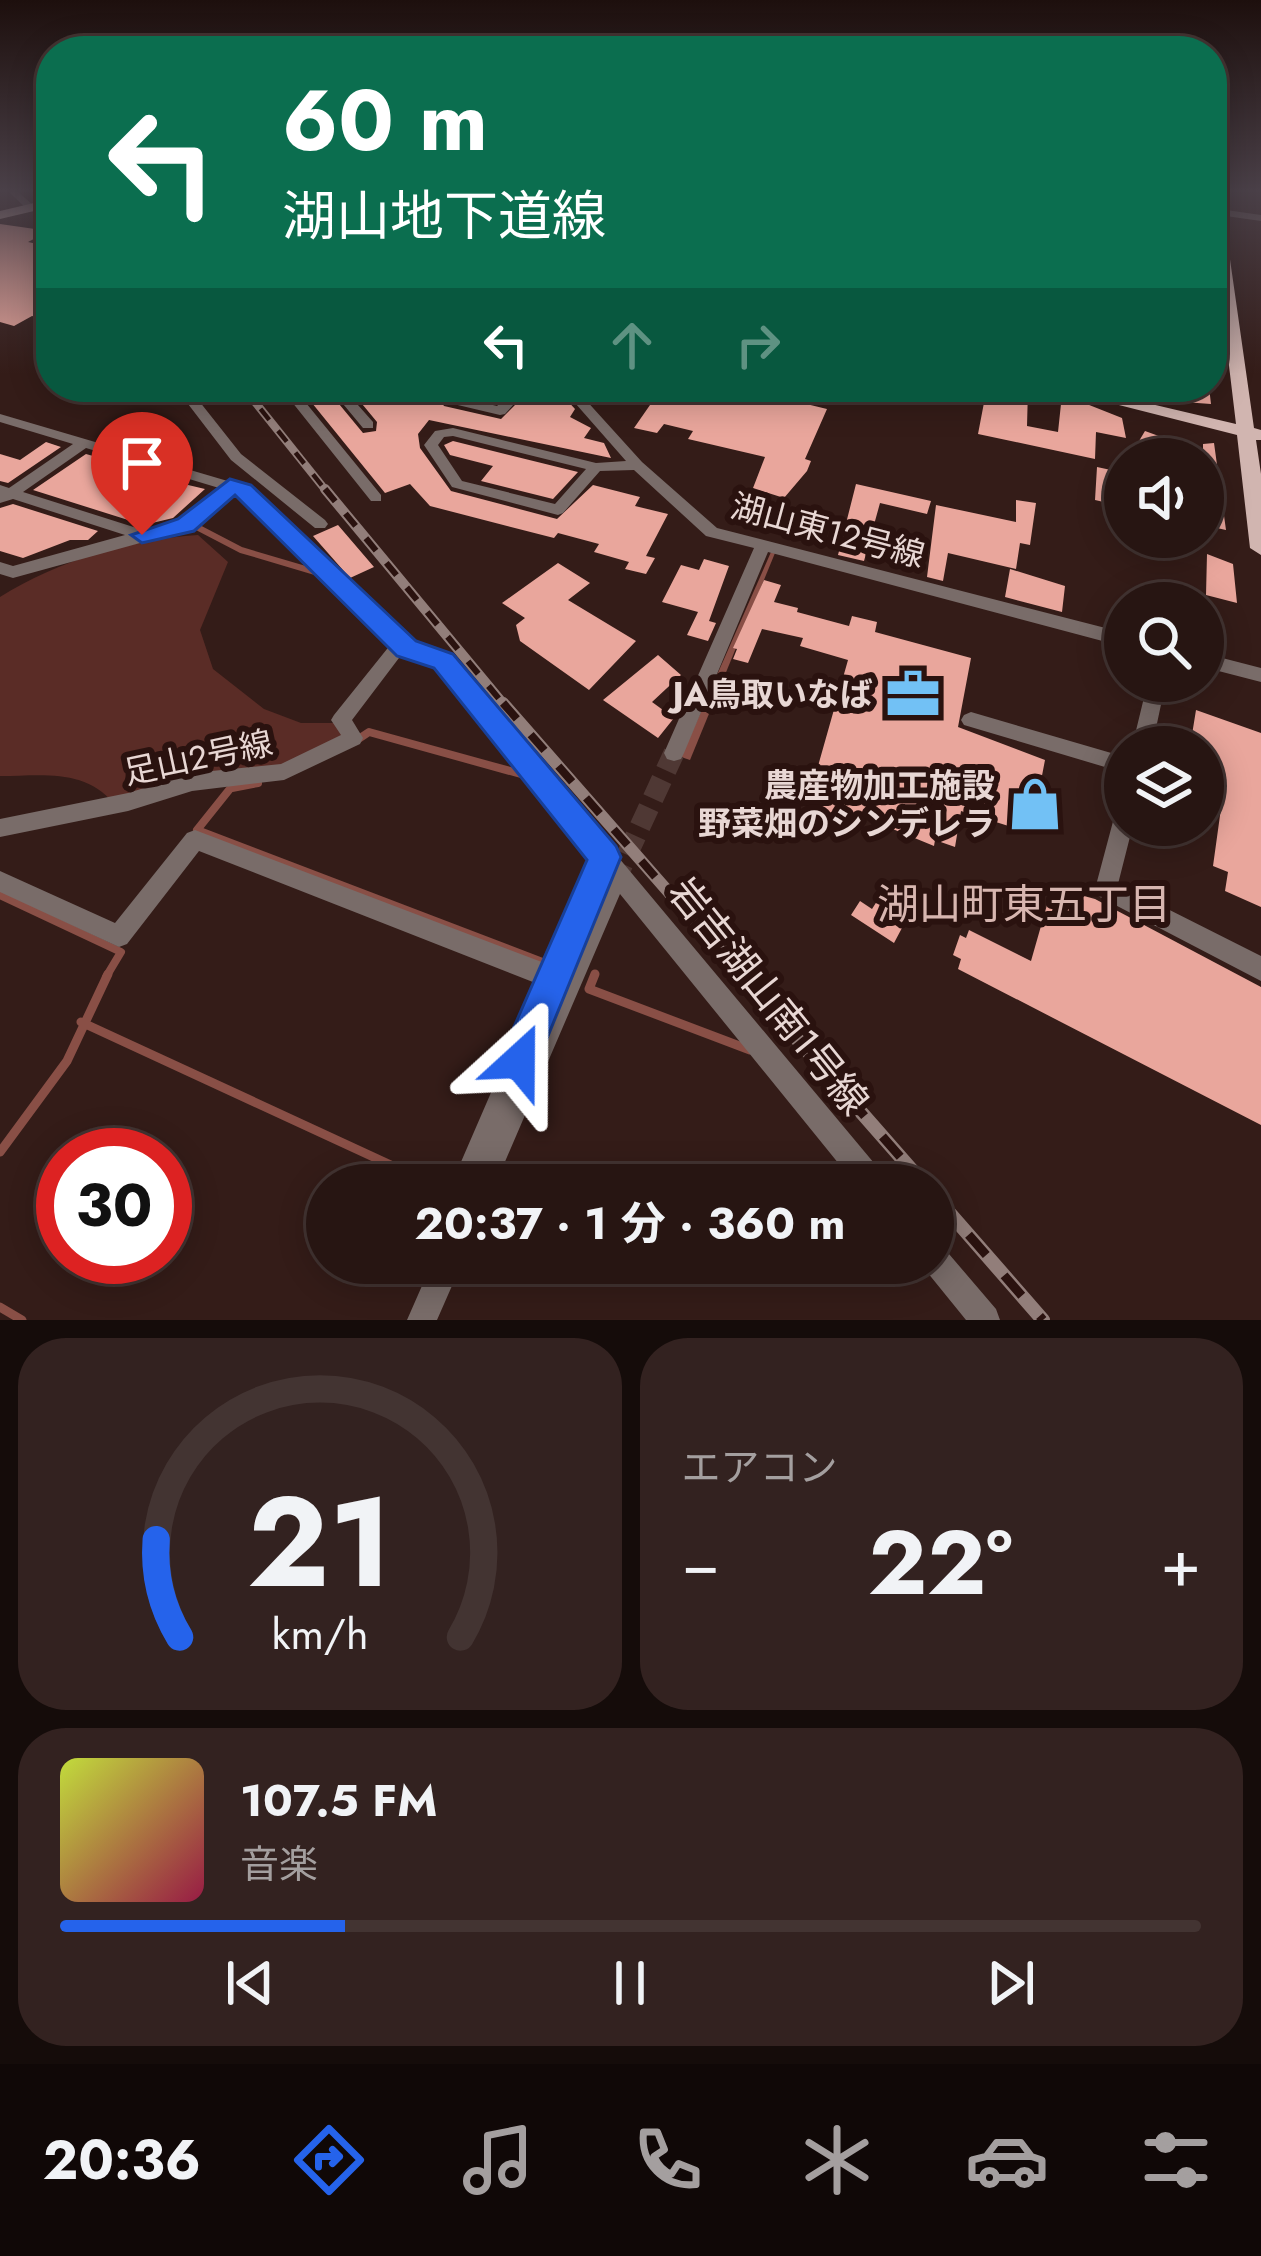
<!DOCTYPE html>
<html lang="ja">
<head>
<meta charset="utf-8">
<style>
	:root { --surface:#271512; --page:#332220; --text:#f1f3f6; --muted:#a49f9f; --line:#433432; --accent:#2563eb }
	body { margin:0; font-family:Jost,"Noto Sans JP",sans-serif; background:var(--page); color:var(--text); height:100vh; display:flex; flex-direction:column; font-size:45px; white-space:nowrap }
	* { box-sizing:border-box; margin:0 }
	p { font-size:39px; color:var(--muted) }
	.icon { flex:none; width:66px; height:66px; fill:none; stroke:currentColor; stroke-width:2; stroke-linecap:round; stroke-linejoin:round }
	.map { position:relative; height:1320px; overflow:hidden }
	.panel { display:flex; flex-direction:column; gap:18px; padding:18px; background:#150c0a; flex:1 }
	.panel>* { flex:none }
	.hud { position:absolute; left:36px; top:36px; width:1191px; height:366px; border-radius:48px; box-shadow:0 6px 30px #0003,0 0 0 3px var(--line); background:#0b6e4f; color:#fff; overflow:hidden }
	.tools { position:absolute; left:1104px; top:438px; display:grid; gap:24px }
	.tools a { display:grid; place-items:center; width:120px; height:120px; border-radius:50%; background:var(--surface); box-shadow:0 6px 30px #0003,0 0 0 3px var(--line); font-size:60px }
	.speed { position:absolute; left:36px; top:1128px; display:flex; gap:24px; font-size:60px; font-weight:700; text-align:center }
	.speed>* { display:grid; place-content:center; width:156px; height:156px; border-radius:50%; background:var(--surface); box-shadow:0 6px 30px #0003,0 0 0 3px var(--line); line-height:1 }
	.speed .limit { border:18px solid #d22; background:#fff; color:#111 }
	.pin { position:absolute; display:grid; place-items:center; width:102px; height:102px; color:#fff; margin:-123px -51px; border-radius:50% 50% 50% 0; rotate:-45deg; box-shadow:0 0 12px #0007 }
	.pin .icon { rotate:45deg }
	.me { position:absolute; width:132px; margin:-66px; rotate:24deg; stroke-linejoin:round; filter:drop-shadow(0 0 9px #0008) }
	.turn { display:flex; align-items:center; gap:42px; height:252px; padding:0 48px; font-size:54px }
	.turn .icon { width:156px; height:156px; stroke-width:2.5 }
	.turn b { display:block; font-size:84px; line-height:102px }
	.lanes { display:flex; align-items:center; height:114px; padding:0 48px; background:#0003; justify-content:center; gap:60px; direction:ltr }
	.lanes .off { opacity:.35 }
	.big { font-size:90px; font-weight:700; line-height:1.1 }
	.panel .tile { flex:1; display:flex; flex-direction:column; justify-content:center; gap:18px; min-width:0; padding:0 42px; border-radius:48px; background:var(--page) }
	.panel .dial { align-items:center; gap:0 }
	.dial svg { height:312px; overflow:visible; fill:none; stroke:var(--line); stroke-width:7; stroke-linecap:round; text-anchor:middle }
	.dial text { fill:var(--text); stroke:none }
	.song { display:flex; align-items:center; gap:36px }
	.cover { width:144px; height:144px; border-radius:18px; background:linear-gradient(135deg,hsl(70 70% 55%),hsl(340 70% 35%)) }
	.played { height:12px; border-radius:6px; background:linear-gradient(90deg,var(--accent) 25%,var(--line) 25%) }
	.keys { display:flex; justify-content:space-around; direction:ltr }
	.heat { display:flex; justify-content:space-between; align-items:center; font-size:66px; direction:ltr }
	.panel .tiles { flex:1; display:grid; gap:18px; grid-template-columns:1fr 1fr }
	.tile:last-child { grid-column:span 2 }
	.trip { position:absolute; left:306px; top:1164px; width:648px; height:120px; border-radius:60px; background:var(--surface); box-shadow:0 6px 30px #0003,0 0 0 3px var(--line); font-weight:700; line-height:120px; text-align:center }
	.tab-bar { display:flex; height:192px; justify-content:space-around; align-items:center; background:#100807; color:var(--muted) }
	.tab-bar .icon { width:84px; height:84px }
	.tab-bar .selected { color:var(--accent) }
	.tab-bar b { font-size:54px; color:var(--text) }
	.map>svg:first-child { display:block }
	.green { fill:#5a2c26 }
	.water { fill:#894f46 }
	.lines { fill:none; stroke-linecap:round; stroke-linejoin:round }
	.stream-far2 { stroke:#894f46; stroke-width:6 }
	.stream-far1 { stroke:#894f46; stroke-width:8 }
	.stream { stroke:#894f46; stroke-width:9 }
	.building { fill:#e9a69c }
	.minor-tunnel { stroke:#4f3834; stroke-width:21; stroke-dasharray:21 10; stroke-linecap:butt }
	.minor { fill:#796c69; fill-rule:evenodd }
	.major { fill:#d1b5b0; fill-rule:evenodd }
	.rail-far3-casing { stroke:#927e7a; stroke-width:8 }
	.rail-far2-casing { stroke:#927e7a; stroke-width:10 }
	.rail-far1-casing { stroke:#927e7a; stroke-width:12 }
	.rail-casing { stroke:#927e7a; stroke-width:14 }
	.rail-far3 { stroke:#2a120f; stroke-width:4.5; stroke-dasharray:14; stroke-linecap:butt }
	.rail-far2 { stroke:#2a120f; stroke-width:6; stroke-dasharray:16; stroke-linecap:butt }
	.rail-far1 { stroke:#2a120f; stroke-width:8; stroke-dasharray:21; stroke-linecap:butt }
	.rail { stroke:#2a120f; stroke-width:9; stroke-dasharray:27; stroke-linecap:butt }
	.route { fill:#2563eb; stroke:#184099; stroke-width:3 }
	.labels { text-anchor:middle; stroke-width:12; stroke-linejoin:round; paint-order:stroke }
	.street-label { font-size:33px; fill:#e8d7d4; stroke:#2a120f }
	.poi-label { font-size:33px; font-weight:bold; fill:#e8d7d4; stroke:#2a120f; text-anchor:end }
	.near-street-label { font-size:39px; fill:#e8d7d4; stroke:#2a120f }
	.near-neighbourhood-label { font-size:42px; fill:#d7b6b0; stroke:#2a120f }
</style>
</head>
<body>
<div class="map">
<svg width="1261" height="1320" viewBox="0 0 1261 1320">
	<rect width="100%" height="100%" fill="#341c18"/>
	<path class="green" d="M 198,535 L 228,562 L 200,630 L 213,669 L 264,709 L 301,723 L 337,723 L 350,734 L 308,761 L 114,804 C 85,768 42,776 0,776 L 0,597 C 59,560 129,540 198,535 Z"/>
	<path class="water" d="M 771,552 L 775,553 L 690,760 L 681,757 Z"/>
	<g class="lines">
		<path class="stream-far2" d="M 193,525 L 241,550 L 322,574
			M 475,686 L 492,706"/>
		<path class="stream-far1" d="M 489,703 L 586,819
			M 357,740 L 369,732 L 528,776
			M 232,788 L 258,783
			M 229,790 L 197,830 L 545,963 L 585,877
			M 0,895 L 121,952 L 106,977"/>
		<path class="stream" d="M 595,974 L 589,989 L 750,1050
			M 81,1022 L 434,1185
			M 0,1152 L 67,1061 L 108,974
			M 0,1307 L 22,1320"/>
	</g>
	<path class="building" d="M 0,224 L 49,231 L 28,242 L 51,247 L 51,320 L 32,316 L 14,326 L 0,322 Z
		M 299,387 L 325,387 L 363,433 L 376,431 L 377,422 L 348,387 L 449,387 L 439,399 L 444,406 L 501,419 L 533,387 L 556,387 L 550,394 L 564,397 L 575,409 L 570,417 L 591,428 L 584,438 L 604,443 L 611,458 L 429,420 L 418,434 L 420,448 L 451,491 L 557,519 L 593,485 L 640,497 L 635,506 L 668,514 L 646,556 L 655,558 L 646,574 L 625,569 L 629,562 L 594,552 L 599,544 L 558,533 L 554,538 L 430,506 L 410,484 L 385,493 Z
		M 650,387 L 806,387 L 798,402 L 827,409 L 805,459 L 811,461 L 807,471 L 784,498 L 753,488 L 765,457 L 688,439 L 693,431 L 664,424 L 657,433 L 634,428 L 650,405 L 639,403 Z
		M 987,387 L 1028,389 L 1027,426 L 1058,432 L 1061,404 L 1069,405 L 1069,397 L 1122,418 L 1126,438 L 1096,432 L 1095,459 L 978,434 Z
		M 1154,387 L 1209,387 L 1211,404 L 1156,400 Z
		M 1145,431 L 1167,439 L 1164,444 L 1203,451 L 1203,444 L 1214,443 L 1226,530 L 1203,525 L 1203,458 L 1141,459 L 1139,441 Z
		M 453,441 L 578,472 L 553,499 L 481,481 L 493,466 L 450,455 L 444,445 Z
		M 46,442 L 61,447 L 8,483 L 0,481 L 0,454 L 20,460 Z
		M 86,454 L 150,472 L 146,475 L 205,489 L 173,518 L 144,525 L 33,490 Z
		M 1097,467 L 1125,473 L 1125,507 L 1095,500 Z
		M 856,484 L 931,501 L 927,514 L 880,503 L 864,561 L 838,555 Z
		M 1016,500 L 1036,503 L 1030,545 L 1020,543 L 1016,569 L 948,553 L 943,581 L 927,577 L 936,505 L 1016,522 Z
		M 13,504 L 98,531 L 88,540 L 70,540 L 23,558 L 0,551 L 0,508 Z
		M 338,525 L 374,567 L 350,578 L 313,536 Z
		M 1207,554 L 1233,564 L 1237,603 L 1206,595 Z
		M 704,559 L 729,566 L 709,621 L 716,623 L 708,641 L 687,635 L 698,612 L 662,602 L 681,565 L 699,570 Z
		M 558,563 L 590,583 L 568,600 L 636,641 L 589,690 L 520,641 L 516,625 L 525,618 L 502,603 Z
		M 1010,569 L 1065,586 L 1062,612 L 1005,597 Z
		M 764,580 L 781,585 L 774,602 L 798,608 L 797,612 L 849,626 L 852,616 L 877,622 L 875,632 L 971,658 L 958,727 L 1045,760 L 1031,833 L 961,811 L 955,847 L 935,840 L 934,846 L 861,816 L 859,822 L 807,805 L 848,660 L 800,646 L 803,638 L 762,629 L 748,663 L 733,659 L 737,649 L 733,648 Z
		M 658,655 L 681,675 L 652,702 L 674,718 L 658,738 L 603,700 Z
		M 1196,710 L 1261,733 L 1261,907 L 1225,891 L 1228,872 L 1213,866 L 1222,801 L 1203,794 L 1203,747 L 1190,747 Z
		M 1051,891 L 1081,906 L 1084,896 L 1095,899 L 1261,987 L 1261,1125 L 958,969 L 961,959 L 953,955 L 960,935 L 966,938 L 969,930 L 1031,961 Z
		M 879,898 L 896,909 L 891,918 L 903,926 L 894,943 L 851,915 L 860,901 L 872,909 Z"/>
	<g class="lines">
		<path class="minor-tunnel" d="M 614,883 L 674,753"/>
		<path class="minor" d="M 6,189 L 15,189 L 36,208 L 28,210 Z
			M 1212,208 L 1261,215 L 1261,221 L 1212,214 Z
			M 175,387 L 188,387 L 241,454 L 325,520 L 328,524 L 325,528 L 315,528 L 231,460 Z
			M 280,387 L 293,387 L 381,495 L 381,501 L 371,501 Z
			M 329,387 L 342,387 L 373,422 L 373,428 L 363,428 Z
			M 455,387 L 468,387 L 459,397 L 497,406 L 516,387 L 529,387 L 505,414 L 500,415 L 445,402 L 443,399 Z
			M 561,387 L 574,387 L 642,462 L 717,528 L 1125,633 L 1125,647 L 768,552 L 684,753 L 681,759 L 674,761 L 667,759 L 664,753 L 754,548 L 706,536 L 634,470 L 600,471 L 563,513 L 558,515 L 452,487 L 424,445 L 435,431 L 453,428 L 596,463 L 626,461 ZM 453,436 L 586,469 L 555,504 L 462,481 L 438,445 L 444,437 Z
			M 0,414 L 248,487 L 413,644 L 450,656 L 884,1175 L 888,1185 L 856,1185 L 620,894 L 495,1185 L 451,1185 L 538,984 L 199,851 L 127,944 L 119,947 L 0,892 L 0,871 L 115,923 L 187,833 L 195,830 L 547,964 L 592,859 L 438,666 L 402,654 L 352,720 L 363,738 L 360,744 L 284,780 L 192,791 L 128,811 L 0,837 L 0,819 L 128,793 L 192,773 L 281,764 L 341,735 L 331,720 L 334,715 L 391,644 L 238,493 L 232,492 L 191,529 L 13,578 L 0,574 L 0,562 L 13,566 L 125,535 L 13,499 L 0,503 L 0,485 L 9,488 L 73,444 L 0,422 ZM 86,448 L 219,488 L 181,521 L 143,530 L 23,492 Z
			M 1203,653 L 1261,668 L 1261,682 L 1203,667 Z
			M 1148,681 L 1166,681 L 1152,747 L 1132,747 Z
			M 971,712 L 1125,757 L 1125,773 L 964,725 L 961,720 L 964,715 Z
			M 1125,805 L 1125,825 L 1133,825 L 1118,884 L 1261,956 L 1261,981 L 1098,896 L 1095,889 L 1115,814 L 1118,808 Z
			M 933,1242 L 943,1247 L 996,1309 L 1000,1320 L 966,1320 L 923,1267 L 921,1263 L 933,1263 Z
			M 432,1263 L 462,1263 L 437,1320 L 407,1320 Z"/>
		<path class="major" d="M 1212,189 L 1220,189 L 1254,428 L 1261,430 L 1261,440 L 1256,440 L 1261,474 L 1261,555 L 1250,548 L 1237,435 L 1048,387 L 1079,387 L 1236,424 L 1212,224 Z
			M 51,199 L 51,207 L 0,219 L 0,211 Z"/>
		<defs>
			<path id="rail-far3" d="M 243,387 L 327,492"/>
			<path id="rail-far2" d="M 325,489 L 505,706"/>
			<path id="rail-far1" d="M 503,703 L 743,977"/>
			<path id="rail" d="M 740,974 L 925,1185
				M 933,1194 L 1043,1320"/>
		</defs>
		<use href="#rail-far3" class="rail-far3-casing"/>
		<use href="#rail-far2" class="rail-far2-casing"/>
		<use href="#rail-far1" class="rail-far1-casing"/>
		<use href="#rail" class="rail-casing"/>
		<use href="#rail-far3" class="rail-far3"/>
		<use href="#rail-far2" class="rail-far2"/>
		<use href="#rail-far1" class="rail-far1"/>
		<use href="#rail" class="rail"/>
	</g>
	<linearGradient id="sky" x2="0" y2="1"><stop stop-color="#1d0f0d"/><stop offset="0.51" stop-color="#4a4048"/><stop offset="1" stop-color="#4a4048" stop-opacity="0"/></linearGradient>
	<rect width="1261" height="374" fill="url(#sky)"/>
	<path class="route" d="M 230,479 L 251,485 L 416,641 L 453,654 L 616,846 L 621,857 L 532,1075 L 519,1080 L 505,1075 L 499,1061 L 587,860 L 434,668 L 397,656 L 235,495 L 194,531 L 142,543 L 131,535 L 178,519 Z"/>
	<defs>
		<symbol id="office-bare" viewBox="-9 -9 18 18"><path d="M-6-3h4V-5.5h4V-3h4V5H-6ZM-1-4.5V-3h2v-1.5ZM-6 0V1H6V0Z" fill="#72c1f5" stroke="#2a120f" stroke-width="2.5" paint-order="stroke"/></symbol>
		<symbol id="shop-bare" viewBox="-9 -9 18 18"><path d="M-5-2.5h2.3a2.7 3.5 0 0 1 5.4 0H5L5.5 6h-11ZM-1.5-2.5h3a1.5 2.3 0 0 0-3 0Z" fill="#72c1f5" stroke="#2a120f" stroke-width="2.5" paint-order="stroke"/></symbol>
	</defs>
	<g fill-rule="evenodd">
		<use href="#office-bare" x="875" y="656" width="76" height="76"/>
		<use href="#shop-bare" x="997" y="766" width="76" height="76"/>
	</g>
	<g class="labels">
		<g class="street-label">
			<text transform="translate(828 530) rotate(15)" y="12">湖山東12号線</text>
			<text transform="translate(198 757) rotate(-12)" y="12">足山2号線</text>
		</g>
		<g class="poi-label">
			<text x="873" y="706">JA鳥取いなば</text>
			<text x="995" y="797">農産物加工施設<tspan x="995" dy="38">野菜畑のシンデレラ</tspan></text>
		</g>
		<g class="near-street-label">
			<text transform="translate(769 996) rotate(51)" y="14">岩吉湖山南1号線</text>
		</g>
		<g class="near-neighbourhood-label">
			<text x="1024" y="919">湖山町東五丁目</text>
		</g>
	</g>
</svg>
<div class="tools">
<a><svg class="icon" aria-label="sound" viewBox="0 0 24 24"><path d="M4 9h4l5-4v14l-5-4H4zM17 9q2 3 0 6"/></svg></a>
<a><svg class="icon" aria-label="search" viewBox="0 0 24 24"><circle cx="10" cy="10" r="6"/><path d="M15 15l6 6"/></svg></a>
<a><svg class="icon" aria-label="layers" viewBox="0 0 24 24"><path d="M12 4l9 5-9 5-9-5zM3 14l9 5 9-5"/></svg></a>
</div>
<div class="speed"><div class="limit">30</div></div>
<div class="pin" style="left:142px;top:535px;background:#d93025"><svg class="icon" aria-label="arrive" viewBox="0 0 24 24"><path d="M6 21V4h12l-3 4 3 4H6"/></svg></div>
<svg class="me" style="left:519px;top:1061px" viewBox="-20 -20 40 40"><path d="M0-17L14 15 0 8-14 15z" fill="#2563eb" stroke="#fff" stroke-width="4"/></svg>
<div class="trip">20:37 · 1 分 · 360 m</div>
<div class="hud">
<div class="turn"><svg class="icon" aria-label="left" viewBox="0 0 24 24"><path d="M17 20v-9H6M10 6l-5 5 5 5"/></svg><div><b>60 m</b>湖山地下道線</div></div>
<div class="lanes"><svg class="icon" aria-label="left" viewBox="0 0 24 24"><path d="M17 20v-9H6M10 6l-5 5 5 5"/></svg><svg class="icon off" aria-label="ahead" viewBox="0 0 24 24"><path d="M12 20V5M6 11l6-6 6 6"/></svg><svg class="icon off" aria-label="right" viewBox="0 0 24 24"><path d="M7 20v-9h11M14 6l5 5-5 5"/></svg></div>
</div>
</div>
<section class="panel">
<div class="tiles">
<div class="tile dial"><svg viewBox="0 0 100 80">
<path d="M14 69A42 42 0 1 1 86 69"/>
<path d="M14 69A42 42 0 0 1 8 44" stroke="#2563eb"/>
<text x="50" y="56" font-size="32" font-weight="700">21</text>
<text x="50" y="72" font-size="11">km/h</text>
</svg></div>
<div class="tile"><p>エアコン</p>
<div class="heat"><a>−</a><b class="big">22°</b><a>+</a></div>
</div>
<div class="tile">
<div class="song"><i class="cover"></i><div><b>107.5 FM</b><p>音楽</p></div></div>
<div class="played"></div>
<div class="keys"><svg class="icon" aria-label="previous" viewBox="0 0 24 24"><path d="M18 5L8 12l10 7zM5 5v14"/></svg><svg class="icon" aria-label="pause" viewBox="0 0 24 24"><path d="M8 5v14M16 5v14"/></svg><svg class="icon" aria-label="next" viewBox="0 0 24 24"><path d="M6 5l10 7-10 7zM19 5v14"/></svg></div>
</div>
</div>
</section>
<nav class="tab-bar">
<b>20:36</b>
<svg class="icon selected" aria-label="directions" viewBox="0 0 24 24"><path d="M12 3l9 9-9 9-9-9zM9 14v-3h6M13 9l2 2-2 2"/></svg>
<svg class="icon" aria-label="music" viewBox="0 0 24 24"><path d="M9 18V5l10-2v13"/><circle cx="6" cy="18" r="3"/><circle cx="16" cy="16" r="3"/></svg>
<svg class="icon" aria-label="phone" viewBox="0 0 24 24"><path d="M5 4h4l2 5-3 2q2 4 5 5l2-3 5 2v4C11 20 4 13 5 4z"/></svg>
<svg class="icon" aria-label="climate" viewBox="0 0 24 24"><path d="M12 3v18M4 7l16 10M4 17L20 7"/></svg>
<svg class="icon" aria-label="car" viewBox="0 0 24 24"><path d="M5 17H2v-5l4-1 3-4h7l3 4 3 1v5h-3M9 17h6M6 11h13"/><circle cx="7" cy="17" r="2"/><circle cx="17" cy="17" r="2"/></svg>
<svg class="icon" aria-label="filters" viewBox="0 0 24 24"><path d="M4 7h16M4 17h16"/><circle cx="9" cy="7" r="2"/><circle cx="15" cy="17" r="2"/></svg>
</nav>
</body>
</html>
